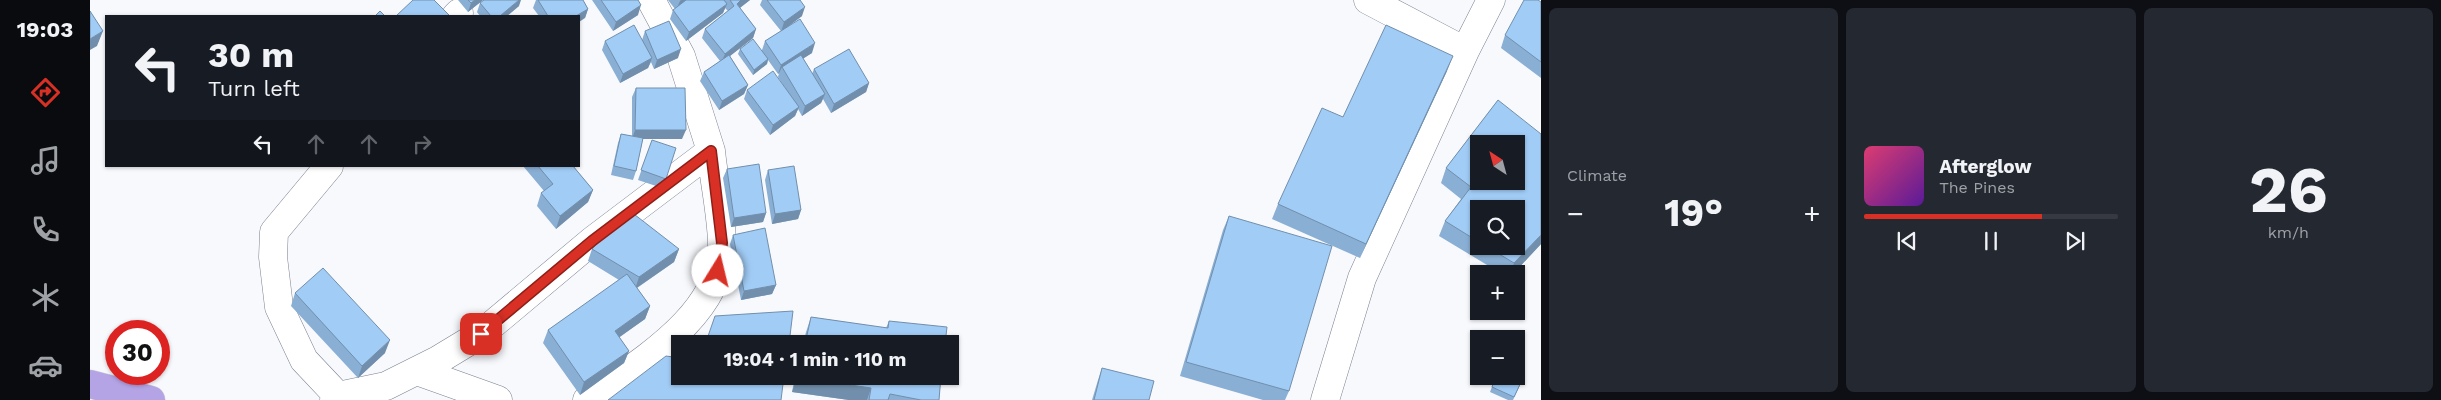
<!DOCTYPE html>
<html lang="en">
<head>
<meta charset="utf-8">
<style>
	:root { --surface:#171b24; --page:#242831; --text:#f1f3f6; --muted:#9ea1a6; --line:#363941; --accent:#d93025 }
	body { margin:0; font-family:"Work Sans",sans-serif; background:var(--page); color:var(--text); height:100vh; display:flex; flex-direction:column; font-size:19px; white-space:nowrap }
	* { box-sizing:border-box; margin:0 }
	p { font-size:16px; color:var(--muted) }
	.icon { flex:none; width:28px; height:28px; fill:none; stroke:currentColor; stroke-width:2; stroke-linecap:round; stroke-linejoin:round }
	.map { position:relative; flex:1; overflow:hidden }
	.sheet { display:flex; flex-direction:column; gap:8px; padding:8px; background:#0d0f14; width:900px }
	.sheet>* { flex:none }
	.top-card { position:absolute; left:15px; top:15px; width:475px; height:152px; border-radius:0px; box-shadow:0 1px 4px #0004; background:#171b24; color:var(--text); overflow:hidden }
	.needle { width:32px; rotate:324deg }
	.tools { position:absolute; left:1380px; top:135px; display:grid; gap:10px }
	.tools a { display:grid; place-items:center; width:55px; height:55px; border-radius:0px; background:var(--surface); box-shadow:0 1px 4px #0004; font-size:25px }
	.speed { position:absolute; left:15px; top:320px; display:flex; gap:10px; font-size:25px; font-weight:700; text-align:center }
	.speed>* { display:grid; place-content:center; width:65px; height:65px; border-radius:50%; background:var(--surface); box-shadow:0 1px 4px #0004; line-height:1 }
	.speed .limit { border:8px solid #d22; background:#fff; color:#111 }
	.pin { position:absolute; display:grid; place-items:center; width:42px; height:42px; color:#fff; margin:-21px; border-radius:10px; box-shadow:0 2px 8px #0006 }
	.me { position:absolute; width:55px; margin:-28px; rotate:9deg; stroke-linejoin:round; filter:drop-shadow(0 0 4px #0008) }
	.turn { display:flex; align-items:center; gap:18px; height:105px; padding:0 20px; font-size:22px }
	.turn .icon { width:65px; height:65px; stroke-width:2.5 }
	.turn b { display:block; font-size:35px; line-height:42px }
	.lanes { display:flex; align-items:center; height:48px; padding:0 20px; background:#0003; justify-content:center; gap:25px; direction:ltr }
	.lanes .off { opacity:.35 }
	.big { font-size:38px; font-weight:700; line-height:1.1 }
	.sheet .tile { flex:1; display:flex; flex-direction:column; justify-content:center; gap:8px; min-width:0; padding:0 18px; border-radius:8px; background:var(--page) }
	.sheet .dial { align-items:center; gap:0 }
	.dial b { font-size:65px; line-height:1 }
	.song { display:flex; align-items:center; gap:15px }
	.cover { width:60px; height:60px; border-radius:8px; background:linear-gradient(135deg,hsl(340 70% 55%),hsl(270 70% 35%)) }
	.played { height:5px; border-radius:2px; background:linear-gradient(90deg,var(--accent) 70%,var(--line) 70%) }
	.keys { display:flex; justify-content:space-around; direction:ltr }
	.heat { display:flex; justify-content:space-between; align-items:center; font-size:28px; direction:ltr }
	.sheet .tiles { flex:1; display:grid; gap:8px; grid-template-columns:repeat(3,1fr) }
	.trip { position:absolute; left:581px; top:335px; width:288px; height:50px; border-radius:0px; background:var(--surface); box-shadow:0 1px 4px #0004; font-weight:700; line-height:50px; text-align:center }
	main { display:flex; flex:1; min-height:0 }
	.tabs { display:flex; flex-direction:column; width:90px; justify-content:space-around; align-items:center; background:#090b0e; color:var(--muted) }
	.tabs .icon { width:35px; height:35px }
	.tabs .selected { color:var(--accent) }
	.tabs b { font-size:22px; color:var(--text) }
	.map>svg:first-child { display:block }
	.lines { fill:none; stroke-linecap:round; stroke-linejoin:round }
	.minor-casing { stroke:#7a8090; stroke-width:29 }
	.highway-casing { stroke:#d3d3d5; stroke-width:29 }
	.minor { stroke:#fff; stroke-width:28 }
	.highway { stroke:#b4a4e6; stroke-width:28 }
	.wall { fill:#8aafd4; fill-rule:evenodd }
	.shaded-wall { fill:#718fac }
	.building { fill:#a1ccf6; stroke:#718fac; fill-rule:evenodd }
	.route-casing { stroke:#8d1f18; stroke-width:12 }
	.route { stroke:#d93025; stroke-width:9 }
</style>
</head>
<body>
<main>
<nav class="tabs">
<b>19:03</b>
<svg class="icon selected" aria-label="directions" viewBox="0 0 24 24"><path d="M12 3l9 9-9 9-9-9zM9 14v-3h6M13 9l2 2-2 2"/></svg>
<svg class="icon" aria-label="music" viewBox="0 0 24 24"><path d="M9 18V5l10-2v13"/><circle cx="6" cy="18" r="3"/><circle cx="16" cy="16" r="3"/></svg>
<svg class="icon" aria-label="phone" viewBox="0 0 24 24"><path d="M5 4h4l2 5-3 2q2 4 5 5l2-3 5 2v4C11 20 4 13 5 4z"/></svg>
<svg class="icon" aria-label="climate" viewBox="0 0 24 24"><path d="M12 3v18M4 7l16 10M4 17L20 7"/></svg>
<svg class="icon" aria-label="car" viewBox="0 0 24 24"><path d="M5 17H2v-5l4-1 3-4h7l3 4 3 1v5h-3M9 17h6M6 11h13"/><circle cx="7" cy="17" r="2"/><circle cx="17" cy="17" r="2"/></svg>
</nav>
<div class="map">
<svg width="1451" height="400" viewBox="0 0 1451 400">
	<rect width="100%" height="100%" fill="#f8f9fd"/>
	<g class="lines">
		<defs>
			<path id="minor" d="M 1278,0 L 1375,51
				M 366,16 L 369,13
				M 239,166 L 184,232 L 183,257 L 189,307 L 214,360 L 248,396
				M 327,371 L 408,400
				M 244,400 L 248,396 L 296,386 L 348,360 L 391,334 L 502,241 L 621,151 L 591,56 L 561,0
				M 497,400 C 548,363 634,315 632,242 C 631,212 624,181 621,151
				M 1235,400 L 1272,278 L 1375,51 L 1401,0"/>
			<path id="highway" d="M 0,384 L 61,400"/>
		</defs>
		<use href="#minor" class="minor-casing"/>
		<use href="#highway" class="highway-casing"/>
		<use href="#minor" class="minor"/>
		<use href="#highway" class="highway"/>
	</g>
	<path class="wall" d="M 368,0 L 393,0 L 378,12 Z
		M 446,0 L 493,0 L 498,9 L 495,18 L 489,16 L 449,16 L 443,8 Z
		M 502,0 L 548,0 L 548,15 L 523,31 Z
		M 578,0 L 660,0 L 650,8 L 666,29 L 663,38 L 640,56 L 658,85 L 654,94 L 629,110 L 610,81 L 614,72 L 630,61 L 612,38 L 615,29 L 638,11 L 635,8 L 633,13 L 596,41 L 580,19 L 583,10 L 585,9 Z
		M 672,0 L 710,0 L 712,16 L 698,26 L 722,53 L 713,58 L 722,74 L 724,69 L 779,83 L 776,92 L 741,113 L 733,99 L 731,103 L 712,116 L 708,109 L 705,116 L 680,135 L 654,99 L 657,90 L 697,91 L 688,77 L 689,73 L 688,74 L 678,60 L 677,64 L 663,75 L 648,54 L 650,49 L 672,50 L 675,41 L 691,31 L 670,5 Z
		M 1451,2 L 1451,78 L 1411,48 L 1415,35 Z
		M 390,3 L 429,6 L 417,16 L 390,16 L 387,12 Z
		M 555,31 L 588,58 L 564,69 L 561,62 L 558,68 L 530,83 L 512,50 L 515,41 L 552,40 Z
		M 1357,71 L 1270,258 L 1182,219 L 1188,204 L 1253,117 Z
		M 546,88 L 592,139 L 553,139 L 546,171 L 543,180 L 521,175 L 528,143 L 531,134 L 542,136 L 542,97 Z
		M 1408,100 L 1451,244 L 1423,274 L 1412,274 L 1349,236 L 1355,221 L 1371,199 L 1351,183 L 1356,168 ZM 1389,209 L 1426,246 L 1389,246 Z
		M 562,140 L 576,179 L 572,188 L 548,180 Z
		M 433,166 L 483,166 L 503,190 L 498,202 L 466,229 L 447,206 L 451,193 L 454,191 Z
		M 637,169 L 676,213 L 673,222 L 641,227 L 633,178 Z
		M 678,170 L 711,210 L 708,219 L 682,224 L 675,180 Z
		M 1139,216 L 1199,391 L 1195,400 L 1173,400 L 1090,376 L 1133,230 Z
		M 643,235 L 686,285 L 682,294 L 651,300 L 640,244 Z
		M 502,249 L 589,249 L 584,262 L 547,288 L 560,306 L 555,319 L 529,337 L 539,351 L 534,363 L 490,395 L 453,343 L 458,330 L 529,280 L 498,261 Z
		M 205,293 L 295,353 L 268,378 L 201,306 Z
		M 721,317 L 796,328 L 799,321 L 855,344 L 713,344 L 716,332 Z
		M 1012,368 L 1059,400 L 1002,400 L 1008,380 Z
		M 705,376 L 851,376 L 849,400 L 759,400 L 702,392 Z
		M 1406,376 L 1431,383 L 1423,400 L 1418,400 L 1400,392 Z"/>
	<path class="shaded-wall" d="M 385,0 L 393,0 L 378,12 L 381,3 Z
		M 429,0 L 431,0 L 429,6 L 417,16 L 410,16 Z
		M 591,0 L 599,0 L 586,10 L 590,1 Z
		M 651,0 L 660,0 L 643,13 L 647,4 Z
		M 637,4 L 633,13 L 596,41 L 599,32 Z
		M 551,5 L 548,15 L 523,31 L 526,22 Z
		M 715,7 L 712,16 L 691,32 L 694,22 Z
		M 498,9 L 495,18 L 489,22 L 489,16 L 486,16 Z
		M 666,29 L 663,38 L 631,63 L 635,54 Z
		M 13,31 L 7,46 L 0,50 L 0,39 Z
		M 725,43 L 722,53 L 694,71 L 692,67 L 689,73 L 688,74 L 691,65 Z
		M 591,49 L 588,58 L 564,69 L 567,60 Z
		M 1363,56 L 1357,71 L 1270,258 L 1276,244 Z
		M 562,58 L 558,68 L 530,83 L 533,74 Z
		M 678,59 L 677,64 L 663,75 L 664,70 Z
		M 779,83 L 776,92 L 741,113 L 744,104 Z
		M 658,85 L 654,94 L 629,110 L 632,101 Z
		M 735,94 L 731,103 L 712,116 L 715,106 Z
		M 709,107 L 705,116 L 680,135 L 683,125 Z
		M 545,130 L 596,130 L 592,139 L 542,139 Z
		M 503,190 L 498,202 L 466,229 L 470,216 Z
		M 711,210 L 708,219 L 682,224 L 685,214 Z
		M 676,213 L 673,222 L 641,227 L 644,218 Z
		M 1451,235 L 1451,244 L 1423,274 L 1420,274 L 1424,263 Z
		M 589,249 L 584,262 L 545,289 L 549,277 Z
		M 686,285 L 682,294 L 651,300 L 654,291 Z
		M 560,306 L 555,319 L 520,344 L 525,331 Z
		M 300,340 L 295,353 L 268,378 L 272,366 Z
		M 539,351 L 534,363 L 490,395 L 494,382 Z
		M 707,377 L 781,388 L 777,400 L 759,400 L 702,392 Z"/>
	<path class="building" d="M 323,0 L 344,0 L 360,16 L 306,16 Z
		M 378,0 L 385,0 L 381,3 Z
		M 394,0 L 429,0 L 410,16 L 401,16 L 390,3 Z
		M 448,0 L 493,0 L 498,9 L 486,16 L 458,16 Z
		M 511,0 L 548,0 L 551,5 L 526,22 Z
		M 596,0 L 634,0 L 637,4 L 599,32 L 583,10 Z
		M 640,0 L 651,0 L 647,4 L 666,29 L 635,54 L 615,29 L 644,6 Z
		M 677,0 L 710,0 L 715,7 L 694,22 Z
		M 1434,0 L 1448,0 L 1451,2 L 1451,62 L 1415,35 Z
		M 0,11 L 13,31 L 0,39 Z
		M 290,11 L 295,16 L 285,16 Z
		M 710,19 L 725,43 L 691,65 L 675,41 Z
		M 579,21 L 591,49 L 567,60 L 555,31 Z
		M 544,25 L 562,58 L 533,74 L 515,41 Z
		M 1296,25 L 1363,56 L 1276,244 L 1188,204 L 1232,108 L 1253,117 Z
		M 663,39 L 678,59 L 664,70 L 650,49 Z
		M 759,49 L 779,83 L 744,104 L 724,69 Z
		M 639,55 L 658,85 L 632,101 L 614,72 Z
		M 711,55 L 735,94 L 715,106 L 692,67 Z
		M 683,71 L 709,107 L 683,125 L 657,90 Z
		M 546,88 L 595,88 L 596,130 L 545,130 Z
		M 1408,100 L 1451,134 L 1451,235 L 1424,263 L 1396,246 L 1426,246 L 1426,209 L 1389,209 L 1389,242 L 1355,221 L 1381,187 L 1356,168 ZM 1389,144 L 1426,144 L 1426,181 L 1389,181 Z
		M 531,134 L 553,138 L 546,171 L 524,166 Z
		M 562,140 L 586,148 L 576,179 L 551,170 Z
		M 669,164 L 676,213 L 644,218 L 637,169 Z
		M 448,166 L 483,166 L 503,190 L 470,216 L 451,193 L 463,184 Z
		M 704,166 L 711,210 L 685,214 L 678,170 Z
		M 540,211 L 589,249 L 549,277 L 502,249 Z
		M 1139,216 L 1242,246 L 1199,391 L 1096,362 Z
		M 675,228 L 686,285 L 654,291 L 643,235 Z
		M 233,268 L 300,340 L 272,366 L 205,293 Z
		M 537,274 L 560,306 L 525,331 L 539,351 L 494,382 L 458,330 Z
		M 703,311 L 699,344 L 613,344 L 616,342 L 625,316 Z
		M 721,317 L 798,328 L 799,321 L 857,327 L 855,344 L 715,344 Z
		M 576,356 L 590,358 L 590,376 L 694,376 L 691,400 L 518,400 Z
		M 1012,368 L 1064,381 L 1059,400 L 1004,400 Z
		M 1426,375 L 1433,378 L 1424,397 L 1402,387 L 1406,376 L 1426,376 Z
		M 707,376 L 851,376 L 849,400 L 831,400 L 800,394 L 798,400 L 779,400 L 781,388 L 707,377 Z"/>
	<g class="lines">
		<defs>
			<path id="route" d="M 391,334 L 502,241 L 621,151 L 632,243 L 628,271"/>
		</defs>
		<use href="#route" class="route-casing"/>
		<use href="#route" class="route"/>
	</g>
</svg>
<div class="tools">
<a><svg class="needle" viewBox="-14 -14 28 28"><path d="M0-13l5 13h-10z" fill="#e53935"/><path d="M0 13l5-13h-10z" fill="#9ea1a6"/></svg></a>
<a><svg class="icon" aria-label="search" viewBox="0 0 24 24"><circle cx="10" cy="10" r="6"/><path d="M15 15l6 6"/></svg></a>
<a>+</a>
<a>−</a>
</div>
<div class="speed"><div class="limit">30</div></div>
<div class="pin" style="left:391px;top:334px;background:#d93025"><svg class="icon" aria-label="arrive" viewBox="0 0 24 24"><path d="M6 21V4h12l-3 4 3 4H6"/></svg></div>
<svg class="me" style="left:628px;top:271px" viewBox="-20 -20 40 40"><circle r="19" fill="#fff"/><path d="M0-13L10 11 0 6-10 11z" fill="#d93025"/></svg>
<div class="trip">19:04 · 1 min · 110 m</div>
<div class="top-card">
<div class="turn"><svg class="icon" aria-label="left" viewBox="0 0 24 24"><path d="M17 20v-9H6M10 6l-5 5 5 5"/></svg><div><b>30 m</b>Turn left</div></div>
<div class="lanes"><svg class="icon" aria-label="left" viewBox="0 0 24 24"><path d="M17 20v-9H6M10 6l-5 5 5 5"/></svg><svg class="icon off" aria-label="ahead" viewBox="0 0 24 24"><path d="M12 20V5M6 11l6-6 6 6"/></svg><svg class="icon off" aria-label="ahead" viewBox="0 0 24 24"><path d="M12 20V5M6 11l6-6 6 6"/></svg><svg class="icon off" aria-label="right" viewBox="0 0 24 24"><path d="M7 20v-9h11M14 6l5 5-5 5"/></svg></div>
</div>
</div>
<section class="sheet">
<div class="tiles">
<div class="tile"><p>Climate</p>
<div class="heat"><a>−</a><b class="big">19°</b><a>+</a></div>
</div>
<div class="tile">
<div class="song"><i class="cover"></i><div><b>Afterglow</b><p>The Pines</p></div></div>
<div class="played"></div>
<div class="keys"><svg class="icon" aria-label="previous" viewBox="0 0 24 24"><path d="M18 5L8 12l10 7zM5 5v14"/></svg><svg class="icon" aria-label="pause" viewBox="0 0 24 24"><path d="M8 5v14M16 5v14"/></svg><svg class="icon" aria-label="next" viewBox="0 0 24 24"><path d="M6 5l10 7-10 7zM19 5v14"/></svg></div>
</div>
<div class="tile dial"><b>26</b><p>km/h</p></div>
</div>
</section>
</main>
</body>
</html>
